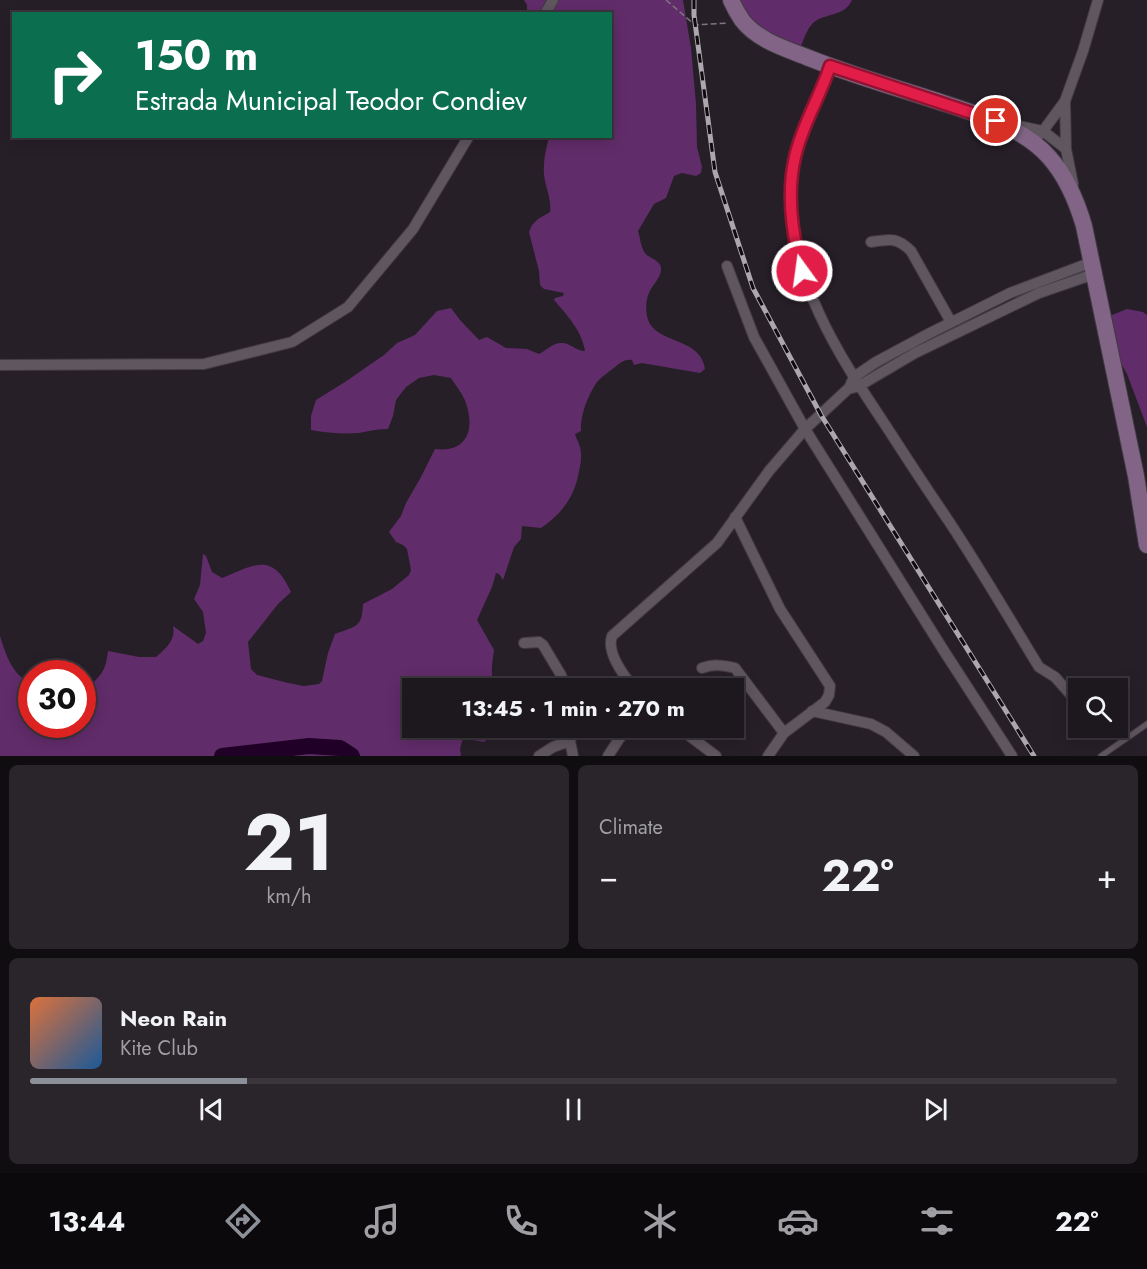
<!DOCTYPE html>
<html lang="en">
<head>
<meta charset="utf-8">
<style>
	:root { --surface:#1d171e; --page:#2a242b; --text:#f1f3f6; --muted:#a09fa4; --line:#3b363c; --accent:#8c9099 }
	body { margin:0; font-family:Jost,sans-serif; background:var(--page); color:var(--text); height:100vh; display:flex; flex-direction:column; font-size:22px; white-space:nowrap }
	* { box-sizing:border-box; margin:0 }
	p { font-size:20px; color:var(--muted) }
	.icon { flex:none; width:33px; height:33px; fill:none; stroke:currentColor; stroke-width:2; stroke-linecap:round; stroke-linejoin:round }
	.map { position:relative; height:756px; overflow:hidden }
	.sheet { display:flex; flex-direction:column; gap:9px; padding:9px; background:#100d10; flex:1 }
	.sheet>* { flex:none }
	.hud { position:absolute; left:12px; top:12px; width:600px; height:126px; border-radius:0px; box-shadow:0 3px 15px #0003,0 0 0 2px var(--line); background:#0b6e4f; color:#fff; overflow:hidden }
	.tools { position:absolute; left:1068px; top:678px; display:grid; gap:12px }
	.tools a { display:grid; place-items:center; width:60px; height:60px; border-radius:0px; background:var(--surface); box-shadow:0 3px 15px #0003,0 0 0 2px var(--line); font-size:30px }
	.speed { position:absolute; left:18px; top:660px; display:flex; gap:12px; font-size:30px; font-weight:700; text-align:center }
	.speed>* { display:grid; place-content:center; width:78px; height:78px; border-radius:50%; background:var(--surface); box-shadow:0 3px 15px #0003,0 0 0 2px var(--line); line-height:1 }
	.speed .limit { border:9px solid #d22; background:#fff; color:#111 }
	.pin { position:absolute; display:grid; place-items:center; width:51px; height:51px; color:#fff; margin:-26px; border:3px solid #fff; border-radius:50%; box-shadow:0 2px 6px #0007 }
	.me { position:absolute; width:66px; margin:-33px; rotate:346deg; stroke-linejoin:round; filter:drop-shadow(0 0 4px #0008) }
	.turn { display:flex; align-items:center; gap:21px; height:126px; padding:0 24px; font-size:27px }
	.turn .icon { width:78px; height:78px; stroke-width:2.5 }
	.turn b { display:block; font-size:42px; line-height:51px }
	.big { font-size:45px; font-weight:700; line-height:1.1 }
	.sheet .tile { flex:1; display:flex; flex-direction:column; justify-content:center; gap:9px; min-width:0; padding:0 21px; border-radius:9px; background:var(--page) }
	.sheet .dial { align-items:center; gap:0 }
	.dial b { font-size:78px; line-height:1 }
	.song { display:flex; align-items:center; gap:18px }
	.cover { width:72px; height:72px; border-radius:9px; background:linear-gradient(135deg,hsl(20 70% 55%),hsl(210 70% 35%)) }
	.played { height:6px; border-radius:3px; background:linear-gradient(90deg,var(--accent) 20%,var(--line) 20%) }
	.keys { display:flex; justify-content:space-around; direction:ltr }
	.heat { display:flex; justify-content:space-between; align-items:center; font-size:33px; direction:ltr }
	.sheet .tiles { flex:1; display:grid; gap:9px; grid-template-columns:1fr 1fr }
	.tile:last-child { grid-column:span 2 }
	.trip { position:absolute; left:402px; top:678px; width:342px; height:60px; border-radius:0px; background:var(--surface); box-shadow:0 3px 15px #0003,0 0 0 2px var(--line); font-weight:700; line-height:60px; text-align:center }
	.dock { display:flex; height:96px; justify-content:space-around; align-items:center; background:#0c090c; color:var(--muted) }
	.dock .icon { width:42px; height:42px }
	.dock .active { color:var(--accent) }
	.dock b { font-size:27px; color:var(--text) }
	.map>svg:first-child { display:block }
	.green { fill:#612c6a }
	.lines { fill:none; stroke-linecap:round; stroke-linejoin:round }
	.river { stroke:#200027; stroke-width:16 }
	.service-casing { stroke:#413b42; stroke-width:7 }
	.minor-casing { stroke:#413b42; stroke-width:12 }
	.secondary-casing { stroke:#413b42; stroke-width:18 }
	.path { stroke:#7d767e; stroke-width:1.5; stroke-dasharray:6 3; stroke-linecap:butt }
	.service { stroke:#5f5660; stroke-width:5 }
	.minor { stroke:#5f5660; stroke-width:10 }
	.secondary { stroke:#826586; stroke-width:16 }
	.rail-casing { stroke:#aca6ad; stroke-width:5 }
	.rail { stroke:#0e0a0e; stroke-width:3; stroke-dasharray:9; stroke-linecap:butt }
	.route-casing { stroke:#92132f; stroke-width:15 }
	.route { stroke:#e11d48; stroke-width:10 }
</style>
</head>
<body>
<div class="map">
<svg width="1147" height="756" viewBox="0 0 1147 756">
	<rect width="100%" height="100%" fill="#271f28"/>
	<path class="green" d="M 524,0 L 683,0 L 691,48 L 696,104 L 697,147 L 702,167 L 701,173 L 696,176 L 682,173 L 674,176 L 666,198 L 654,204 L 638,231 C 640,237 641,248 645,253 C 649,259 660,259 661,268 C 662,277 652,285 649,293 C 645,301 645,316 650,324 C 663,344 701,339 705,369 L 700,373 L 642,363 L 634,365 L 632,360 C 625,359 621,362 615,367 C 609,372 602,376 597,382 C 588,395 580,415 581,431 L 575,434 C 576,438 579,443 580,447 C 582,454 581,464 579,471 C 575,496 562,514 541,528 L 522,526 L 521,539 L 514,547 L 503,580 L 499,574 L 496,573 L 492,587 L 477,620 L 494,650 C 492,664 490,676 495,688 L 412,688 L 412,728 L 498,728 L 498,730 L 484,742 L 463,738 L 460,749 L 461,756 L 0,756 L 0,636 C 6,655 12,675 31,683 L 32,724 L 82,724 L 83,682 L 93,683 C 104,672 106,667 108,651 L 139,657 L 156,657 C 166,648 176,640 173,626 L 198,644 L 203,641 L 206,633 L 203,612 L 194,599 L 200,585 L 203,554 L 206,556 L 212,572 L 222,578 C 255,565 272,551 291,592 L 278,604 L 248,642 L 251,669 L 257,675 L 288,683 L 304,686 L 319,684 L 322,681 L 328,653 L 335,634 C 356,626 362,628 363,604 L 392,589 L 409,575 L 411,570 L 407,549 L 403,545 L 396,542 L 389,532 L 401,516 L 406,503 L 421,477 L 435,449 C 467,453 475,430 466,403 C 463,394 456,386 451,378 L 434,375 L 419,378 L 406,387 L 396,400 L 393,416 L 388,429 C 378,429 369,431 359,433 C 343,434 327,433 311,430 L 311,416 L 316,400 L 345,382 L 384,355 L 397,343 L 415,335 L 437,311 L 451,308 L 460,320 L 479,340 L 487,337 L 506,348 L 527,349 L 539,354 C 545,351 554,342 562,343 C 570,343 576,351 585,351 C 582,331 567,315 554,300 L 555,298 L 563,296 L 564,293 L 544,289 L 540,285 L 539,271 L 529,232 L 532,225 L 538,219 L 550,212 C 552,199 545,187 544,174 C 543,161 546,149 549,137 L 610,136 L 610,14 L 527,13 L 527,5 Z
		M 740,0 L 852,0 C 844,18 824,12 812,24 C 807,30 804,38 801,46 C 777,36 750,27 740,0 Z
		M 1127,309 L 1143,312 L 1147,315 L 1147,427 L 1127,374 L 1118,358 L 1109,331 L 1112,315 Z"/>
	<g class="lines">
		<path class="river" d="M 222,756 L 309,746 L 340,748 L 352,756"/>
		<defs>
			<path id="service" d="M 1101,756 L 1147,724"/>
			<path id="minor" d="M 545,14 L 553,0
				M 830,66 C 820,96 804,124 795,155 C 792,166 791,179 791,190 C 788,278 839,356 886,426 C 906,457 927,489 948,520 C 980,568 1009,618 1039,667 L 1055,677 L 1078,703
				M 1065,101 L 1066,149 L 1073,184
				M 1010,124 L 1043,131 L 1066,149
				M 1032,142 L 1043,131 L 1065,101 L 1083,51 L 1098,0
				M 871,242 C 890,239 897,237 911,251 L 951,322
				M 727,266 L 754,337 L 805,429 L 944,651 L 1012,756
				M 0,365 L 204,364 L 292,342 L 348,307 L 413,229 L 469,136
				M 852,388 L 859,386 L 915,353 L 1039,293 L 1094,274
				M 735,517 L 780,609 L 830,686 L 829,695 L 825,702 L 784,733 L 768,756
				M 524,643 L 539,642 L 543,645 L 561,675 L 566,688
				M 702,668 C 714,664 722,665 735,668 L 784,733
				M 634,688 C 624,676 606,652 612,636 L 717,543 L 769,471 L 805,429 L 849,388 L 854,377 L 876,362 L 930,333 L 1010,293 L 1092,262
				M 812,711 L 871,724 L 886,732 L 914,756
				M 679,728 L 716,756
				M 539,756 L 553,747 L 570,741
				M 573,756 L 570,741 L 574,728
				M 608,756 L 619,739 L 629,728"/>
			<path id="secondary" d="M 731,0 C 734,7 738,14 742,20 C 758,41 787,49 809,58 C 849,74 890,86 931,99 C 970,112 1021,125 1049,157 C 1066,176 1077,202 1084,226 L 1136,476 L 1147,545"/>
		</defs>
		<use href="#service" class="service-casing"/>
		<use href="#minor" class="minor-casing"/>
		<use href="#secondary" class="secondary-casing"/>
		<path class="path" d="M 666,0 L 695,25 L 728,23"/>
		<use href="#service" class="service"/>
		<use href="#minor" class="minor"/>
		<use href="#secondary" class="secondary"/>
		<defs>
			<path id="rail" d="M 694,0 L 694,15 L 715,172 L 753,288 L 821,415 L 1034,756"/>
		</defs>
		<use href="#rail" class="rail-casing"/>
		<use href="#rail" class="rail"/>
	</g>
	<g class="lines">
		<defs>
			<path id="route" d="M 802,271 C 792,234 786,195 795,157 C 802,125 820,97 830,66 L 996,121"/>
		</defs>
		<use href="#route" class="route-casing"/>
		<use href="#route" class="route"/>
	</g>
</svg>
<div class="tools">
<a><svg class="icon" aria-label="search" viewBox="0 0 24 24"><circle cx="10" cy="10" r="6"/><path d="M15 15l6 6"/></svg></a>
</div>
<div class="speed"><div class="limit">30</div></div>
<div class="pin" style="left:996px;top:121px;background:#d93025"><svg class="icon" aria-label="arrive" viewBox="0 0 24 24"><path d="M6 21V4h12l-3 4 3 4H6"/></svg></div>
<svg class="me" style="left:802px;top:271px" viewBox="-20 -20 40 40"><circle r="17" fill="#e11d48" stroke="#fff" stroke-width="3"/><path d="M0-11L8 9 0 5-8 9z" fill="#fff"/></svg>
<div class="trip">13:45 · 1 min · 270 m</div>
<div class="hud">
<div class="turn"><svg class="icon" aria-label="right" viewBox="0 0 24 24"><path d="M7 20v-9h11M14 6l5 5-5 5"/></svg><div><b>150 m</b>Estrada Municipal Teodor Condiev</div></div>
</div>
</div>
<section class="sheet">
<div class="tiles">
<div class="tile dial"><b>21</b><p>km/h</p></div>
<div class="tile"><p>Climate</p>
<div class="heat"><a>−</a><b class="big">22°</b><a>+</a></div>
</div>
<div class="tile">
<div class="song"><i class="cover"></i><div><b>Neon Rain</b><p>Kite Club</p></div></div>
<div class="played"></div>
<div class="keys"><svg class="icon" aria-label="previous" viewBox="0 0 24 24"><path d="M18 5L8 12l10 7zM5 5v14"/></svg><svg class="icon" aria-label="pause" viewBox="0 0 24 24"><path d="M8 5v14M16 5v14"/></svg><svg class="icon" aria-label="next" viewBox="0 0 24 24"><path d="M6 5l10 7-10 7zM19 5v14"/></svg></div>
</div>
</div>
</section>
<nav class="dock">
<b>13:44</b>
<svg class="icon active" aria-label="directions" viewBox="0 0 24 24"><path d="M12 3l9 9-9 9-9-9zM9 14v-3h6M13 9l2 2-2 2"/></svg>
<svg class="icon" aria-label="music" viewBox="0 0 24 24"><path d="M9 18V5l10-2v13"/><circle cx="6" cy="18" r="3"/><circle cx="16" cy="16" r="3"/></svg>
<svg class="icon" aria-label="phone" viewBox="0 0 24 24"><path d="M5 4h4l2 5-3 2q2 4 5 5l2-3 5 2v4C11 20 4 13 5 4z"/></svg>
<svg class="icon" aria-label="climate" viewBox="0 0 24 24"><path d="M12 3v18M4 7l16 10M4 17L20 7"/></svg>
<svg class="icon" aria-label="car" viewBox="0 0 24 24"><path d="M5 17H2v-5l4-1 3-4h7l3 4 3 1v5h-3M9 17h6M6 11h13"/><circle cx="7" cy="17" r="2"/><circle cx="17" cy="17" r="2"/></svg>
<svg class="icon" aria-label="filters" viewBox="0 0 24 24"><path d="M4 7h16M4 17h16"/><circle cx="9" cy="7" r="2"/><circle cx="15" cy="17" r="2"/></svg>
<b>22°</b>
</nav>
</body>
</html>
